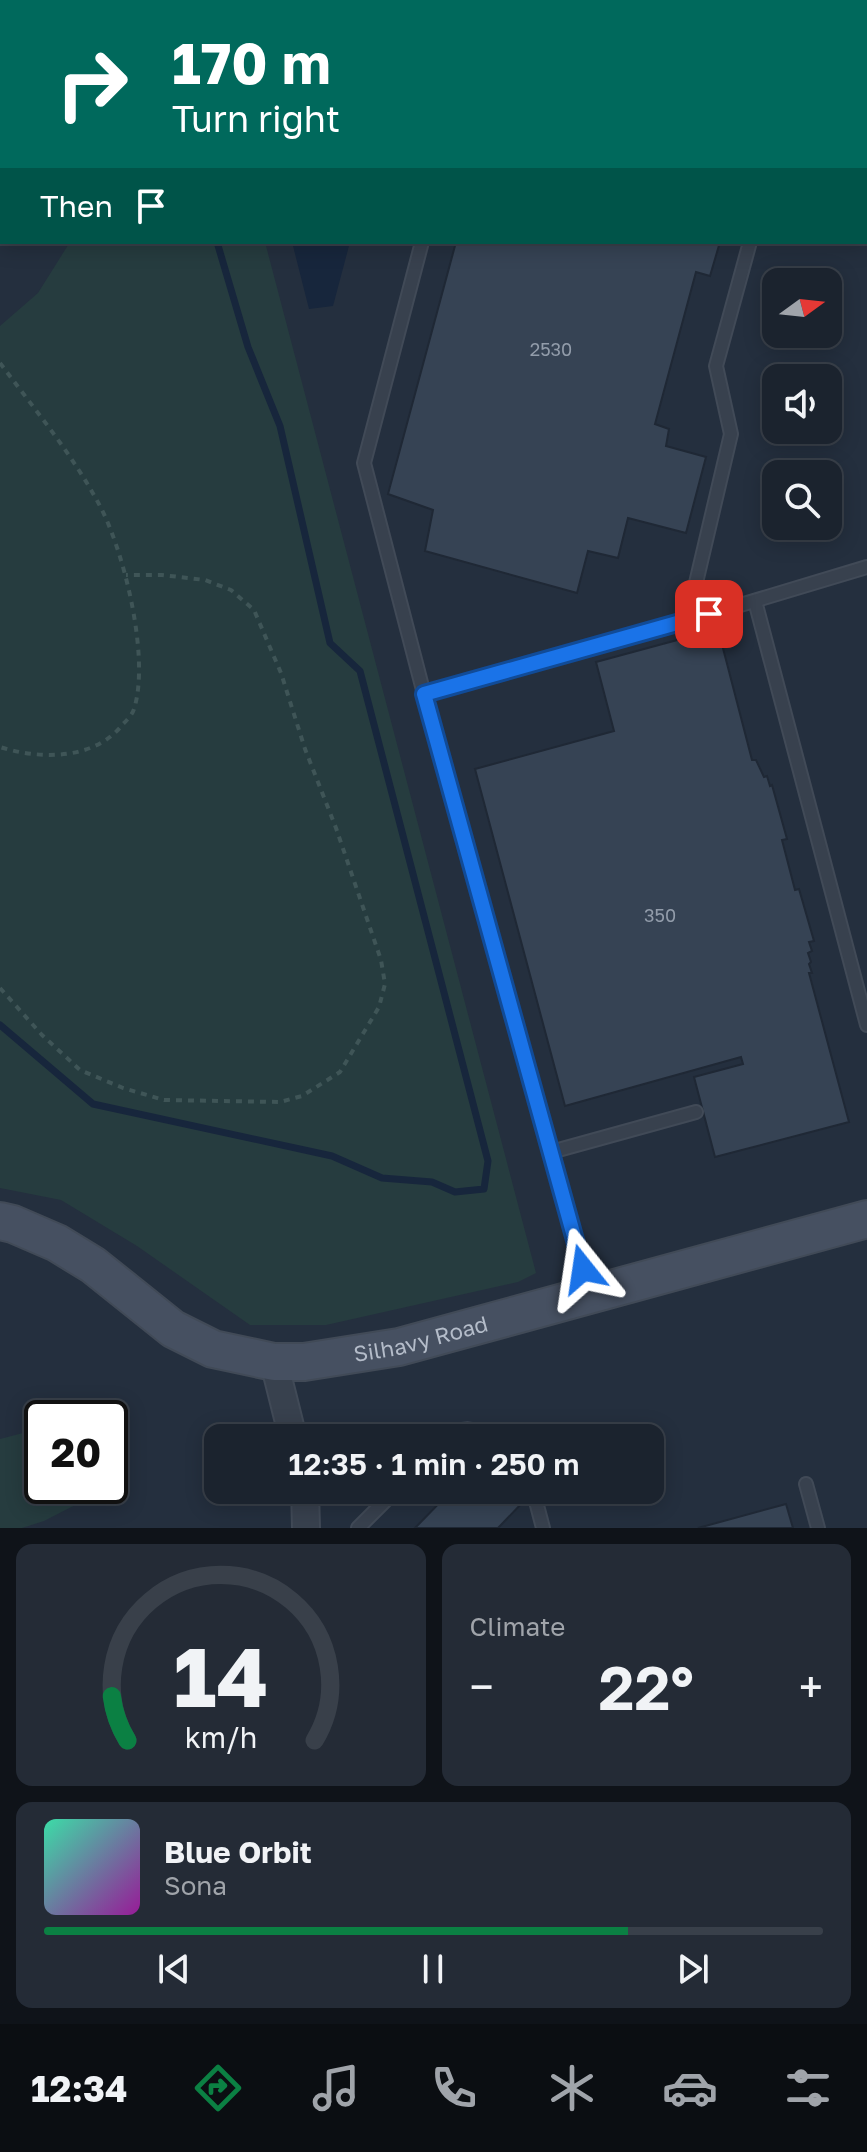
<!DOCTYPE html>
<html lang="en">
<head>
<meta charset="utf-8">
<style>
	:root { --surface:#1b232e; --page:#242b36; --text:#f1f3f6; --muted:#a0a4aa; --line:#39404a; --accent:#0b8043 }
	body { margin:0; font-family:"Golos Text",sans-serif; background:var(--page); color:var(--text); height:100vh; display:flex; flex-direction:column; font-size:30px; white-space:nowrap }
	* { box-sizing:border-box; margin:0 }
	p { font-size:26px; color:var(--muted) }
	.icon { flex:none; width:44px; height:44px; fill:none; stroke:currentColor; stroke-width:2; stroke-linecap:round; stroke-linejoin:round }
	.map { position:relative; height:1528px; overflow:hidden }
	.side { display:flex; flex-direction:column; gap:16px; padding:16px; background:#0f1319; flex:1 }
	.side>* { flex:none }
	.top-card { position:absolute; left:0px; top:0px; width:868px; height:244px; box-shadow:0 4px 20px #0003,0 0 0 2px var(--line); background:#00695c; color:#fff; overflow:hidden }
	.needle { width:52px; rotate:75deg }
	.controls { position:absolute; left:762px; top:268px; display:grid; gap:16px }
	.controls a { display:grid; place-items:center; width:80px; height:80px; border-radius:16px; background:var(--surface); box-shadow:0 4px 20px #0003,0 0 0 2px var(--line); font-size:40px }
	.speed { position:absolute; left:24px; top:1400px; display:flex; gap:16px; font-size:40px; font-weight:700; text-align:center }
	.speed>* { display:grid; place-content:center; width:104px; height:104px; border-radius:50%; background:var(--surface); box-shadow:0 4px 20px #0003,0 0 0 2px var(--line); line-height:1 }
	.speed .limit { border:4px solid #111; border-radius:12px; background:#fff; color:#111 }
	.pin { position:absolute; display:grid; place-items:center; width:68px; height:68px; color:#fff; margin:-34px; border-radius:16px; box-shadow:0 4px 12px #0006 }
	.me { position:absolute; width:88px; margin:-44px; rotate:345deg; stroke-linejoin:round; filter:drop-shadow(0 0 6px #0008) }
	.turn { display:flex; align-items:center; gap:28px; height:168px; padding:0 40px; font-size:36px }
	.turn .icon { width:104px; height:104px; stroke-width:2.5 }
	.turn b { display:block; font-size:56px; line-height:68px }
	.then { display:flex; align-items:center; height:76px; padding:0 40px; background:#0003; gap:16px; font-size:30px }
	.big { font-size:60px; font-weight:600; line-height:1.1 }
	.side .card { flex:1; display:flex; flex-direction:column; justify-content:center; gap:12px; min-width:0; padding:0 28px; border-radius:16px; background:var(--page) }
	.side .dial { align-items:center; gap:0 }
	.dial svg { height:208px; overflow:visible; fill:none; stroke:var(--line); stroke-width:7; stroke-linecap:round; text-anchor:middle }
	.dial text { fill:var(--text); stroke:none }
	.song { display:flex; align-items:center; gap:24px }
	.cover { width:96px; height:96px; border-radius:12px; background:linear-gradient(135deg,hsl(160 70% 55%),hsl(300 70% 35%)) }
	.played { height:8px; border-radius:4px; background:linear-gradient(90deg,var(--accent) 75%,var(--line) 75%) }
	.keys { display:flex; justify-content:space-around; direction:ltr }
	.heat { display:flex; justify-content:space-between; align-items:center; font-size:44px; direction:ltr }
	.side .tiles { flex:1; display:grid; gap:16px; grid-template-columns:1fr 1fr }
	.card:last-child { grid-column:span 2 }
	.trip { position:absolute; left:204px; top:1424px; width:460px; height:80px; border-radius:16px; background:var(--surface); box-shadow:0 4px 20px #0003,0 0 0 2px var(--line); font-weight:600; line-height:80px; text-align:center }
	.dock { display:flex; height:128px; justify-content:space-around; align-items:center; background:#0b0e12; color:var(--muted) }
	.dock .icon { width:56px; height:56px }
	.dock .selected { color:var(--accent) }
	.dock b { font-size:36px; color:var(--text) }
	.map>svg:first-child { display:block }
	.green { fill:#263c3f }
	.water { fill:#17263c }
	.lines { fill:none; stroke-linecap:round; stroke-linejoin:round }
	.stream { stroke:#17263c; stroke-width:7 }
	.building { fill:#364354; stroke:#1f2835; stroke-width:2 }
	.lane-casing { stroke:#414a57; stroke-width:16 }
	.street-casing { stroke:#414a57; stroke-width:30 }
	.secondary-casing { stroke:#414a57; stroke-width:40 }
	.path { stroke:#3f5557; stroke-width:4; stroke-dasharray:6 6; stroke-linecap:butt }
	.lane { stroke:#38414e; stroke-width:12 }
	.street { stroke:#38414e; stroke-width:26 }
	.secondary { stroke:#465061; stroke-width:36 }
	.route-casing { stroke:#114b97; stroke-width:20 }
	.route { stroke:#1a73e8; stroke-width:14 }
	.labels { text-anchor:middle; stroke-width:8; stroke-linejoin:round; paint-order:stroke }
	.number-label { font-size:18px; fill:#929caa }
	.street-label { font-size:22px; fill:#b4bcc9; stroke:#1d2633 }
</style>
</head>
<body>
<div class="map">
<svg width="867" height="1528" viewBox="0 0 867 1528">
	<rect width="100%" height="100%" fill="#242f3e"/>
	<path class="green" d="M 70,242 L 265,242 L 536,1273 L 518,1282 L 326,1325 L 250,1325 L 137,1246 L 61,1200 L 0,1188 L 0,326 L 38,293 Z
		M 110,1427 L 122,1461 L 122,1481 L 44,1521 L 22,1528 L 0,1528 L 0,1439 L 42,1428 L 42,1486 L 110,1486 Z"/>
	<path class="water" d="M 228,0 L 412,0 L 412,2 L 229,2 Z
		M 292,242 L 350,242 L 333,306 L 309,309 Z"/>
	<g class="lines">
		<path class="stream" d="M 172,0 L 173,2
			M 0,1025 L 93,1104 L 332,1156 L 382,1178 L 432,1182 L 455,1192 L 484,1189 L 488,1161 L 360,671 L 330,643 L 280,426 L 248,347 L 217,242"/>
	</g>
	<path class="building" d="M 456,242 L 720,242 L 710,276 L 696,272 L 655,424 L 669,429 L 666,446 L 706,457 L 686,533 L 628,518 L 618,558 L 588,551 L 577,593 L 425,551 L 433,510 L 388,494 Z
		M 718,629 L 752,760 L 756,760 L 764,777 L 767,776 L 770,786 L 772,785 L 787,839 L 782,840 L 795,890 L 799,889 L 814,941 L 809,942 L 812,951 L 808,953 L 811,962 L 809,964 L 812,973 L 809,973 L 849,1122 L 715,1157 L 694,1077 L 743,1064 L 741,1057 L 565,1106 L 475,769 L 614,731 L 596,662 Z
		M 452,1490 L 514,1490 L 524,1501 L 498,1528 L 415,1528 Z
		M 786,1504 L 793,1528 L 698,1528 Z"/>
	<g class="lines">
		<defs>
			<path id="lane" d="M 485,2 L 486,0
				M 816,2 L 816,0
				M 422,242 L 364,463 L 424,694 L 589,1291
				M 755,601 L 867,1025
				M 687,621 L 731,434 L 716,366 L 750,242
				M 424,694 L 687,621 L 867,567
				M 551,1152 L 696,1112
				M 448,1438 C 460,1426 477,1427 489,1438
				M 806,1484 L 818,1528
				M 533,1490 L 543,1528
				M 358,1528 L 396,1490"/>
			<path id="street" d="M 274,1362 L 293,1438
				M 305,1490 L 306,1528"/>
			<g id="secondary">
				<path id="s1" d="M 0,1221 L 13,1224 L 57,1243 L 93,1265 L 173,1329 L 213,1349 L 274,1362 L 304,1362 L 399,1347 L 867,1219"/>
			</g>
		</defs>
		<use href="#lane" class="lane-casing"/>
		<use href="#street" class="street-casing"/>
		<use href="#secondary" class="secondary-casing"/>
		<path class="path" d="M 36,0 L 36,2
			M 0,236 L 2,234
			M 0,363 C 35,410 74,456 101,508 C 125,555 150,659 134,709 C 132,715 127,720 123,724 C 95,760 41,760 0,747
			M 0,988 L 42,1035 L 80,1070 L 123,1088 L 164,1100 L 280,1102 L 302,1096 L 340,1072 L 379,1007 L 385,984 L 381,960 L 336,828 L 305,749 L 281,673 L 254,610 L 231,590 L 205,580 L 162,575 L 126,575"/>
		<use href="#lane" class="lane"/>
		<use href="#street" class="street"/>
		<use href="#secondary" class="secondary"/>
	</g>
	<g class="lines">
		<defs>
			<path id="route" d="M 583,1269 L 424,694 L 709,614"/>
		</defs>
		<use href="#route" class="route-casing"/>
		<use href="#route" class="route"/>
	</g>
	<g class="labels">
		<g class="number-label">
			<text x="551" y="356">2530</text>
			<text x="660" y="922">350</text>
		</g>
		<g class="street-label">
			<text dy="8" stroke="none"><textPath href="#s1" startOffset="462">Silhavy Road</textPath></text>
		</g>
	</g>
</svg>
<div class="controls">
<a><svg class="needle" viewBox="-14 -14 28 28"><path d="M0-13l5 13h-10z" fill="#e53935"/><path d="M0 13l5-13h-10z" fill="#a0a4aa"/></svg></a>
<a><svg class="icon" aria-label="sound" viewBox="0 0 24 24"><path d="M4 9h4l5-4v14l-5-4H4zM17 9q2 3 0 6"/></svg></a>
<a><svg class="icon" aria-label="search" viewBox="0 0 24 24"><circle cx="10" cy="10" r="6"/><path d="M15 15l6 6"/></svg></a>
</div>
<div class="speed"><div class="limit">20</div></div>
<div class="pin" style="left:709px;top:614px;background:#d93025"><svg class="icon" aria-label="arrive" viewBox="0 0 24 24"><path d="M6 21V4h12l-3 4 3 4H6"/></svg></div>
<svg class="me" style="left:583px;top:1269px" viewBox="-20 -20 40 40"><path d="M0-17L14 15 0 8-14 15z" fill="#1a73e8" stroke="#fff" stroke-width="4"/></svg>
<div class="trip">12:35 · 1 min · 250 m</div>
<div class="top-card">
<div class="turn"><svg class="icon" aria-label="right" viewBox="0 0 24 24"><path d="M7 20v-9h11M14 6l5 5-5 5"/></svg><div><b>170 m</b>Turn right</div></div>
<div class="then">Then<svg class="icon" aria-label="arrive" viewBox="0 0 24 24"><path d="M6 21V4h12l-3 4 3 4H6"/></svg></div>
</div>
</div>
<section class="side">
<div class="tiles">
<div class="card dial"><svg viewBox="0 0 100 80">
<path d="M14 69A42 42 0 1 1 86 69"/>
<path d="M14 69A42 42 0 0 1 8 52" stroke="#0b8043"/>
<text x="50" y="56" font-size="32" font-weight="700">14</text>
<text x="50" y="72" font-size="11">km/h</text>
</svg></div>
<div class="card"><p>Climate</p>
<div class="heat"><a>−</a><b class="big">22°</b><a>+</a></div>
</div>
<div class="card">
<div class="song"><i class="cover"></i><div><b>Blue Orbit</b><p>Sona</p></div></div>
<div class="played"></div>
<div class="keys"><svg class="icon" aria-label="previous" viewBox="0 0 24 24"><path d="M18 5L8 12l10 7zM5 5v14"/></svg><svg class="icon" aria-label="pause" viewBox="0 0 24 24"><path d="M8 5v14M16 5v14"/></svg><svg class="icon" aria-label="next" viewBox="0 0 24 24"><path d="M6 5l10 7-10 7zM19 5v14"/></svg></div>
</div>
</div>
</section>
<nav class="dock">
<b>12:34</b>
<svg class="icon selected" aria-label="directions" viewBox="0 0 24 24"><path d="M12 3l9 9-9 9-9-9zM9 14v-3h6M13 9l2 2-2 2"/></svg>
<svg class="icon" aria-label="music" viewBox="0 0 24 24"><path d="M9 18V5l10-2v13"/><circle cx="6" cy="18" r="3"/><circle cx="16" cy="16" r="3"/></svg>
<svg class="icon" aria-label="phone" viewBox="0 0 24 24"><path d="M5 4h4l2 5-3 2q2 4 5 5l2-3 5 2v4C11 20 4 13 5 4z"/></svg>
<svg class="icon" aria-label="climate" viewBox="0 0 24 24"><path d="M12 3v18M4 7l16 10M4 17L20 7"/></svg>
<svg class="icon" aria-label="car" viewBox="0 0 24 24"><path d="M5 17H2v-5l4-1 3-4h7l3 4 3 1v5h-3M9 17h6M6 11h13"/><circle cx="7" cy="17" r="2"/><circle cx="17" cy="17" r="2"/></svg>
<svg class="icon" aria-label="filters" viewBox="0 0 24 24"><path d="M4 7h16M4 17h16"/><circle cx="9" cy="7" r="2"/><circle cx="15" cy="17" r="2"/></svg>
</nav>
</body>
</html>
